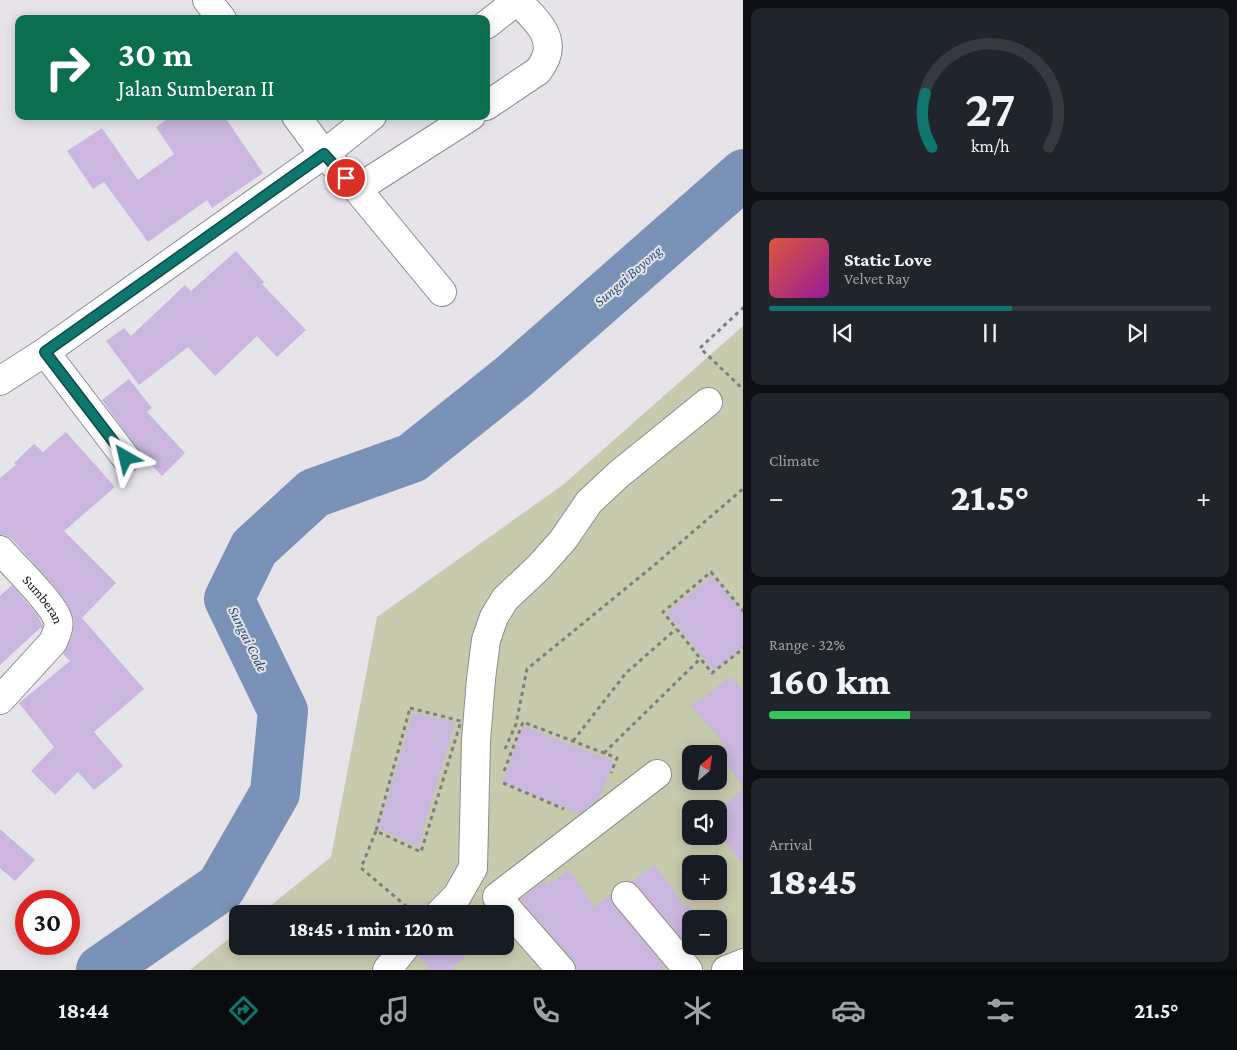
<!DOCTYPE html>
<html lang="en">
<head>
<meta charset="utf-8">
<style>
	:root { --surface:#171b24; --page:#20242c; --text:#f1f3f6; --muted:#9ea1a6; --line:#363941; --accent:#0f766e }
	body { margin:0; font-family:"Crimson Pro",serif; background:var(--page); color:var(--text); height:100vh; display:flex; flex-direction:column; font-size:19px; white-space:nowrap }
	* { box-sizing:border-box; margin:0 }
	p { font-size:16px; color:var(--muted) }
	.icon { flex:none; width:28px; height:28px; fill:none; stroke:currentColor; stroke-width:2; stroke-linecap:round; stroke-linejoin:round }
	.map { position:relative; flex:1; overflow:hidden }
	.sheet { display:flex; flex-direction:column; gap:8px; padding:8px; background:#0d0f14; width:494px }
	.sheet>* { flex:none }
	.guide { position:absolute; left:15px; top:15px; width:475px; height:105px; border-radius:10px; box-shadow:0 2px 12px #0003; background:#0b6e4f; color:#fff; overflow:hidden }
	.needle { width:32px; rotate:29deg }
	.controls { position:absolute; left:682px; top:745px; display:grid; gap:10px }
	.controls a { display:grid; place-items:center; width:45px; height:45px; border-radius:10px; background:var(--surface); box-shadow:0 2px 12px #0003; font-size:25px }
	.speed { position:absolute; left:15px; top:890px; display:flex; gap:10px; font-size:25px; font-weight:700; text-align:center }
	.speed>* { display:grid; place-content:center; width:65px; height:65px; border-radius:50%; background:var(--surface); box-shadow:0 2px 12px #0003; line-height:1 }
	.speed .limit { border:8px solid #d22; background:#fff; color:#111 }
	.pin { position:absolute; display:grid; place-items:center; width:42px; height:42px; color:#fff; margin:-21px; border:2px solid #fff; border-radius:50%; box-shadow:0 1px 5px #0007 }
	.me { position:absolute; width:55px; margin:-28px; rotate:323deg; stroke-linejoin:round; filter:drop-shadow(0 0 4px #0008) }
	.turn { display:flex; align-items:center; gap:18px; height:105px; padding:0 20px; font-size:22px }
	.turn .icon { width:65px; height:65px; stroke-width:2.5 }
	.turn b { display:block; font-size:35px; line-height:42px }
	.big { font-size:38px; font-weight:800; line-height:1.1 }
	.sheet .card { flex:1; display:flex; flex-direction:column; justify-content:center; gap:8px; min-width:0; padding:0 18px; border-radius:10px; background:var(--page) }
	.sheet .dial { align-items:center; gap:0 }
	.dial svg { height:130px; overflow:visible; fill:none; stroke:var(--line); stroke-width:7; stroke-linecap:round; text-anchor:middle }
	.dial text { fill:var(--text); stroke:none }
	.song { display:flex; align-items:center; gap:15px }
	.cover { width:60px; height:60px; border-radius:8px; background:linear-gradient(135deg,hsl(10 70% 55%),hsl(300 70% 35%)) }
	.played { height:5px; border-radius:2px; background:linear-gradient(90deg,var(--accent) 55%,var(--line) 55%) }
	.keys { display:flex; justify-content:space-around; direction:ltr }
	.heat { display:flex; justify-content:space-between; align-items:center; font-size:28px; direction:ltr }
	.charge { height:8px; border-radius:4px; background:linear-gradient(90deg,#34c759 32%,var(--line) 0) }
	.trip { position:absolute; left:229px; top:905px; width:285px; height:50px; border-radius:10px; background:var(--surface); box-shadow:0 2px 12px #0003; font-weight:800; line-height:50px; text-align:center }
	.tab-bar { display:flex; height:80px; justify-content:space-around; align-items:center; background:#090b0e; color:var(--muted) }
	.tab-bar .icon { width:35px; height:35px }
	.tab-bar .selected { color:var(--accent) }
	.tab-bar b { font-size:22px; color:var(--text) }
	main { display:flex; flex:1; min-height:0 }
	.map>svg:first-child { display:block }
	.green { fill:#c7caac; fill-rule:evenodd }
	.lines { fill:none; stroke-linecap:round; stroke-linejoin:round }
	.river { stroke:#7992b5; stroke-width:50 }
	.building { fill:#cab6de }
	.minor-casing { stroke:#8f8c91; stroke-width:30 }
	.path { stroke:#7f7e81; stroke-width:3; stroke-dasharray:4 4; stroke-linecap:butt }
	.minor { stroke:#fff; stroke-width:28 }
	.route-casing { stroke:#0a4d48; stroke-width:12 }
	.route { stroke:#0f766e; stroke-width:9 }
	.labels { text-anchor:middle; stroke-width:4; stroke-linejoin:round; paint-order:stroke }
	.street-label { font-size:14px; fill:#171617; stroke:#e6e4e9 }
	.water-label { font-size:15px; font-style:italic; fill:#2b4e7d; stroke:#e6e4e9 }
</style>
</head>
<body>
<main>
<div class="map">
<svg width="744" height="970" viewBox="0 0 744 970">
	<rect width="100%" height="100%" fill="#e6e4e9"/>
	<path class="green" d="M 743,326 L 743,965 L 732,970 L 190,970 L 237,932 L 238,946 L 505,946 L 505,914 L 260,914 L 331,857 L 377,617 L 564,484 ZM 691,754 L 719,754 L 719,781 L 691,781 ZM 691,809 L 719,809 L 719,836 L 691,836 ZM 691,864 L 719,864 L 719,891 L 691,891 ZM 691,919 L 719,919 L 719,946 L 691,946 Z"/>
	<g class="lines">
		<path class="river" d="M 101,970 L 221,887 L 275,793 L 283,711 L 229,599 L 254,548 L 314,493 L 412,458 L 513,377 L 744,174"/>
	</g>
	<path class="building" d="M 172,116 L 224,116 L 263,173 L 212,208 L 207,200 L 148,242 L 104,182 L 93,189 L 67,151 L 102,128 L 138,180 L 174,154 L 156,127 Z
		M 236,251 L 264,282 L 262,284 L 306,330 L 277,357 L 257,336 L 215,376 L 188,347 L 139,385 L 106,341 L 124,328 L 131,336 L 185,285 L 191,291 Z
		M 129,379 L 152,408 L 147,412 L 185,453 L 162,476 L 140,453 L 102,400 Z
		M 66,432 L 115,487 L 64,531 L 116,583 L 82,618 L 144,689 L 94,732 L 123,766 L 94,790 L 78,772 L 55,795 L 31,771 L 54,747 L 19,703 L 70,661 L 63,654 L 72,636 L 74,620 L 67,604 L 52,584 L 12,539 L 5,535 L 0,535 L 0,478 L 16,465 L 14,463 L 34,444 L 43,452 Z
		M 712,576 L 744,614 L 744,646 L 714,670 L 667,613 Z
		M 12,585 L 36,613 L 43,625 L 42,629 L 40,628 L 0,665 L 0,596 Z
		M 731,677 L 744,691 L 744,787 L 717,753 L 726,746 L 691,706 Z
		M 413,713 L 455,722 L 418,847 L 379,828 Z
		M 523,726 L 614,761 L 599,799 L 579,814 L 503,782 Z
		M 744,788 L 744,865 L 719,835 L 719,809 Z
		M 0,829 L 35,860 L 15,881 L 0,868 Z
		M 655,865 L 685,907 L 688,904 L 699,919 L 691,919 L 691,946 L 694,946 L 691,949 L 638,886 L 631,881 Z
		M 569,870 L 594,907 L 611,895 L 614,906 L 665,967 L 662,970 L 576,970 L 573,960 L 520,899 L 544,881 L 547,885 Z
		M 421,946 L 477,946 L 450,970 L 431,970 L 418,956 Z"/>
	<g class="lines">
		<defs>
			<g id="minor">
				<path d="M 207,0 L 222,19"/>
				<path d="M 486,25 L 518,0"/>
				<path d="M 486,106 L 538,71 C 561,42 539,22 517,1"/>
				<path d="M 296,116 L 324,154 L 357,189 L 442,292"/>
				<path d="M 357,189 L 471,116"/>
				<path d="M 45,352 L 126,458"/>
				<path d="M 0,381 L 45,352 L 324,154 L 372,116"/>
				<path id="s1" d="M 0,550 C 14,566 52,602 58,620 C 60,627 56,635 53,642 L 0,700"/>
				<path d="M 626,896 L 688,970"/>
				<path d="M 439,914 L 457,896 L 473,868 L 476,741 L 481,679 L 486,640 L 494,617 L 505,599 L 539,567 L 563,540 L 589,502 L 619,474 L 708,402"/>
				<path d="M 387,970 L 406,946"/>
				<path d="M 561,970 L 497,897 L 657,774"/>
				<path d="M 726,970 L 744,963"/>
			</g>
		</defs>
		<use href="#minor" class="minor-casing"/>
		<path class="path" d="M 744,307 L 700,348 L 744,390
			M 744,612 L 711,572 L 663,612 L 712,673 L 744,648
			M 410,708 L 461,721 L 421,852 L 376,831 Z
			M 573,741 L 626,673 L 676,629
			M 505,749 L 516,724 L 527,669 L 652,567 L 744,488
			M 604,753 L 701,658
			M 504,771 L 523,722 L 617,758 L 611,773
			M 503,783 L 564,809
			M 376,831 L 361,868 L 412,911"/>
		<use href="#minor" class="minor"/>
	</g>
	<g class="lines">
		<defs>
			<path id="route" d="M 126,458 L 45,352 L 324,154 L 346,178"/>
		</defs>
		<use href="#route" class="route-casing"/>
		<use href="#route" class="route"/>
	</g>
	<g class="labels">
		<g class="street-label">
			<text dy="5" stroke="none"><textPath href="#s1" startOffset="66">Sumberan</textPath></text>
		</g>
		<g class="water-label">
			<text transform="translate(628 276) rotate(-41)" y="5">Sungai Boyong</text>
			<text transform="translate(248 639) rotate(64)" y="5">Sungai Code</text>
		</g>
	</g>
</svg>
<div class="controls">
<a><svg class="needle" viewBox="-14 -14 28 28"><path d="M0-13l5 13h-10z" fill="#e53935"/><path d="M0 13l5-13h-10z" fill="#9ea1a6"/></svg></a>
<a><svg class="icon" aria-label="sound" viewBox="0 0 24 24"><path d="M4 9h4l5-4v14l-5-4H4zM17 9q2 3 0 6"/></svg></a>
<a>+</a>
<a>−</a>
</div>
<div class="speed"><div class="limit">30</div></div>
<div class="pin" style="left:346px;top:178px;background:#d93025"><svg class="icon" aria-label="arrive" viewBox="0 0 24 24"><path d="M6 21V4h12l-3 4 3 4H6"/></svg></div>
<svg class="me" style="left:126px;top:458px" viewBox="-20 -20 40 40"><path d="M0-17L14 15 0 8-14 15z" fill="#0f766e" stroke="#fff" stroke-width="4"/></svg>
<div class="trip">18:45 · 1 min · 120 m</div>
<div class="guide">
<div class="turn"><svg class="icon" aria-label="right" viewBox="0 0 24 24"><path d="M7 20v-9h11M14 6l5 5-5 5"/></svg><div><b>30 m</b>Jalan Sumberan II</div></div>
</div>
</div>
<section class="sheet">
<div class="card dial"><svg viewBox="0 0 100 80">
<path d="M14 69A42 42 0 1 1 86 69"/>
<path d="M14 69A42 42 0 0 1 10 36" stroke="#0f766e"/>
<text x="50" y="56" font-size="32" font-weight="700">27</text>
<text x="50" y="72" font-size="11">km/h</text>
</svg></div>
<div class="card">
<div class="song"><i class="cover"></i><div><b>Static Love</b><p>Velvet Ray</p></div></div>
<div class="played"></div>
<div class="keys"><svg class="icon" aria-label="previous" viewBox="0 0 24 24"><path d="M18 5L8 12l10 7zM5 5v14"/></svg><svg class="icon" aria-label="pause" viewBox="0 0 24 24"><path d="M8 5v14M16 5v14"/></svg><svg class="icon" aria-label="next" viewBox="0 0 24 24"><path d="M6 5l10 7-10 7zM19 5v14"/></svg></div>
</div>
<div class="card"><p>Climate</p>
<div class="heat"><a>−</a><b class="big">21.5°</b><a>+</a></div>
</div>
<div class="card"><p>Range · 32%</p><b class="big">160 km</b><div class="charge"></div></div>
<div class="card"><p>Arrival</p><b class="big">18:45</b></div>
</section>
</main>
<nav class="tab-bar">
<b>18:44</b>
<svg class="icon selected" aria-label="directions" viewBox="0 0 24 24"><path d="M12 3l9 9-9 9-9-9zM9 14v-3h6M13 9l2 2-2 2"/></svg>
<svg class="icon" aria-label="music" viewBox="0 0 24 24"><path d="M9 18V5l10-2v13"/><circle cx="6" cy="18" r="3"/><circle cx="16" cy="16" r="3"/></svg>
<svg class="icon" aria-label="phone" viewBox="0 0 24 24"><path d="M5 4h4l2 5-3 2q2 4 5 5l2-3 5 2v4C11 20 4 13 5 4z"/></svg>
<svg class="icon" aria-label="climate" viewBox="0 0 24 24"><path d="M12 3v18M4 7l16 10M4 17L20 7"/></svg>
<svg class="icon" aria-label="car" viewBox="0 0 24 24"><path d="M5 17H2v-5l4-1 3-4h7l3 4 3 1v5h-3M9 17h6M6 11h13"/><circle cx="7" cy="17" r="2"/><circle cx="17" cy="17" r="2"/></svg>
<svg class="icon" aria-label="filters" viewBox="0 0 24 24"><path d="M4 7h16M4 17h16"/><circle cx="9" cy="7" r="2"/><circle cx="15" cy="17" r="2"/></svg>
<b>21.5°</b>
</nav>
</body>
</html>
